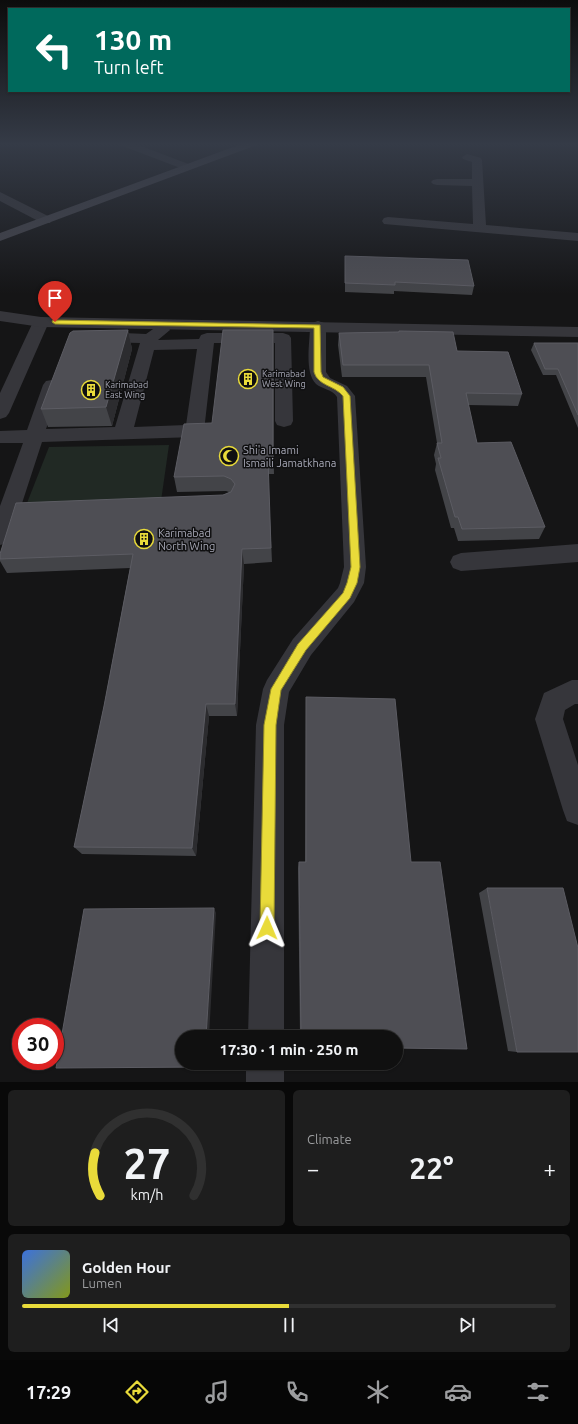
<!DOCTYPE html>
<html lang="en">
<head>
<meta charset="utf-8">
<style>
	:root { --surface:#101010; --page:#1e1e1e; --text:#f1f3f6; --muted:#9c9d9f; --line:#303030; --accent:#e9db3a }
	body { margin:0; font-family:Ubuntu,sans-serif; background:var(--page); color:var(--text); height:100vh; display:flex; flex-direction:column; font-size:15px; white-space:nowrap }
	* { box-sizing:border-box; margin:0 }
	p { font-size:13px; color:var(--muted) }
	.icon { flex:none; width:22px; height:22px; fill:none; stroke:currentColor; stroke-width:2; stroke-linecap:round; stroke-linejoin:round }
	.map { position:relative; height:1082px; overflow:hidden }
	.side { display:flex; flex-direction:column; gap:8px; padding:8px; background:#090909; flex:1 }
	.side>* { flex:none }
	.guide { position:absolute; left:8px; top:8px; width:562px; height:84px; border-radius:0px; box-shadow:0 1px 3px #0004,0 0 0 1px var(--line); background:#00695c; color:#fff; overflow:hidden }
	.speed { position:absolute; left:12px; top:1018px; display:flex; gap:8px; font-size:20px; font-weight:700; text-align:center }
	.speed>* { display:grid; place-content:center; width:52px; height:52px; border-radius:50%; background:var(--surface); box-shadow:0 1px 3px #0004,0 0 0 1px var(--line); line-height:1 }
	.speed .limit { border:6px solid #d22; background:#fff; color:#111 }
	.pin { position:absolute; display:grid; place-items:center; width:34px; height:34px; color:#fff; margin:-41px -17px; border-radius:50% 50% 50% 0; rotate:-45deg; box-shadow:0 0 4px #0007 }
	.pin .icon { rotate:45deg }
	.me { position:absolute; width:44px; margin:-22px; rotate:1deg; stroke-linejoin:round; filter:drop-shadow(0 0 3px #0008) }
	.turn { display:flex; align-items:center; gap:14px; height:84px; padding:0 20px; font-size:18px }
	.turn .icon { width:52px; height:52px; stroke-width:2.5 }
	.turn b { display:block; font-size:28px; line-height:34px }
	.big { font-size:30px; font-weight:600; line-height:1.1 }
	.side .widget { flex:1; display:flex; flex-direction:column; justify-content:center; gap:6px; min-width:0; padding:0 14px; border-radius:6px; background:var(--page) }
	.side .dial { align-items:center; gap:0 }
	.dial svg { height:104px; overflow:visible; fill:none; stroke:var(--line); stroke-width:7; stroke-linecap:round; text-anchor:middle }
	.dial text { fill:var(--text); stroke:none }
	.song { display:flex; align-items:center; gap:12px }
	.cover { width:48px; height:48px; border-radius:6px; background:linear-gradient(135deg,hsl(220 70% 55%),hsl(70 70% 35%)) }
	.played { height:4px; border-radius:2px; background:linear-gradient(90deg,var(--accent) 50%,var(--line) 50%) }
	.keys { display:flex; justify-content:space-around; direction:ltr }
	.heat { display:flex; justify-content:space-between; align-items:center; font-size:22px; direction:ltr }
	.side .tiles { flex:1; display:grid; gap:8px; grid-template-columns:1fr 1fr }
	.widget:last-child { grid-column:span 2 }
	.trip { position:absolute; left:175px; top:1030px; width:228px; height:40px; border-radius:20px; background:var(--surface); box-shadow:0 1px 3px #0004,0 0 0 1px var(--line); font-weight:600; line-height:40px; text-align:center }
	.tab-bar { display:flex; height:64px; justify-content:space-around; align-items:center; background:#060606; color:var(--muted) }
	.tab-bar .icon { width:28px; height:28px }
	.tab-bar .selected { color:var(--accent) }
	.tab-bar b { font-size:18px; color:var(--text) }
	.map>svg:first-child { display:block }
	.green { fill:#212924 }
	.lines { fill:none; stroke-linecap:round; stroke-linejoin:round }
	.minor { fill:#36363b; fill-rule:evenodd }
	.tertiary { fill:#36363b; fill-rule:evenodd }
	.secondary { fill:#44444b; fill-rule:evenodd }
	.wall { fill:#434448 }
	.shaded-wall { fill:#2c2c2f }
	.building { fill:#4e4e54; stroke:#5c5c63 }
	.route { fill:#e9db3a; stroke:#978e26 }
	.labels { text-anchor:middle; stroke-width:3; stroke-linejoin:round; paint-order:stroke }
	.far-poi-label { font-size:9px; fill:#a7a8b6; stroke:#101011; text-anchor:start }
	.poi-label { font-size:11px; fill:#a7a8b6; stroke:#101011; text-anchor:start }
</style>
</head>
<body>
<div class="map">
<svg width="578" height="1082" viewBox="0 0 578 1082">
	<rect width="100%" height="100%" fill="#151516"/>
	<path class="green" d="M 169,445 L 161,501 L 27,503 L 49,447 Z"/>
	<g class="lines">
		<path class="minor" d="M 119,143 L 133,143 L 191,165 L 192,167 L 191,169 L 183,169 L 120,145 Z
			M 467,154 L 481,158 L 482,160 L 486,225 L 578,233 L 578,241 L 384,224 L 382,221 L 384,218 L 388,217 L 473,224 L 472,186 L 437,185 L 433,184 L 431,182 L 433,180 L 437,179 L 472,179 L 472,162 L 463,159 L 462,157 Z
			M 0,192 L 50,217 L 52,220 L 50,223 L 42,223 L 0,201 Z
			M 41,317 L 46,319 L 49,322 L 9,413 L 6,417 L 0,419 L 0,393 L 33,322 L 36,319 Z
			M 318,321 L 324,323 L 326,326 L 326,372 L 330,378 L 347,386 L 355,396 L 366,567 L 364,583 L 354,602 L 311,655 L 289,692 L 284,725 L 284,1037 L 248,1037 L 256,725 L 263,689 L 267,680 L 293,639 L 338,588 L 340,583 L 344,567 L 337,397 C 332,389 322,389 316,384 C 304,372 310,342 310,326 L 312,323 Z
			M 162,325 L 168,327 L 170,330 L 158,340 L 199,339 L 201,335 L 207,333 L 283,333 L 289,335 L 291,338 L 293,421 L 291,425 L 284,427 L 277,425 L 275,421 L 275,343 L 214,343 L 204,431 L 202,435 L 195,437 L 42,442 L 11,537 L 8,543 L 0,545 L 0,506 L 23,443 L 0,443 L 0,431 L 27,430 L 43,385 L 46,381 L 52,380 L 58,381 L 61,385 L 46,429 L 115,427 L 140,343 L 101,342 L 95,340 L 93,337 L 95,334 L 101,332 L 146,334 L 156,327 ZM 197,349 L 186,425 L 134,427 L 154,350 Z
			M 578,544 L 578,562 L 461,571 L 453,568 L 450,562 L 453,556 L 461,553 Z
			M 572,680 L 578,680 L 578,704 L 575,704 L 565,710 L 563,719 L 578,765 L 578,825 L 567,821 L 563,810 L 535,719 L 544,693 Z
			M 246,1063 L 284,1063 L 284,1082 L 246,1082 Z"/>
		<path class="tertiary" d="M 0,311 L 41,317 L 578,327 L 578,337 L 41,327 L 0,321 Z"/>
		<path class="secondary" d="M 244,143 L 258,143 L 257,145 L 0,241 L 0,233 Z"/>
	</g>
	<path class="wall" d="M 345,256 L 474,286 L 472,295 L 394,291 L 394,294 L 345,292 Z
		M 128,330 L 132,349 L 112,426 L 48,427 L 41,409 Z
		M 339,333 L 457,351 L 522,394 L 518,406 L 468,405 L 477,443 L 545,527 L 539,539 L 458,541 L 454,528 L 451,528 L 435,470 L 436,464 L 434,455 L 437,443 L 426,377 L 342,377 L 338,345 Z
		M 534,343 L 578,343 L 578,428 L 556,375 L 543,375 L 531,350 Z
		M 274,344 L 274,474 L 268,474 L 272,562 L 244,564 L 237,716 L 209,716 L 196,856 L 82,854 L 74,847 L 104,706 L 130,568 L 7,573 L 0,561 L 0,554 L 223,495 L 229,492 L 226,491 L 177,492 L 174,477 Z
		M 306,697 L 396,1037 L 300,1037 L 298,868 L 299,862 L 305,862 Z
		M 487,888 L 517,1052 L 508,1051 L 479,893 Z"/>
	<path class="shaded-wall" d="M 128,330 L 132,349 L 112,426 L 106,407 Z
		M 273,330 L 274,344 L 274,474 L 273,459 Z
		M 242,549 L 244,564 L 237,716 L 235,704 Z
		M 206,704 L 209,716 L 196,856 L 192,848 Z
		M 214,908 L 216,913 L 209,1037 L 206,1037 Z
		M 204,1063 L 208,1063 L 207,1065 L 204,1067 Z"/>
	<path class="building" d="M 345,256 L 468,260 L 474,286 L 395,282 L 395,285 L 345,283 Z
		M 128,330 L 106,407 L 41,409 L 70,333 L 73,331 Z
		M 223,330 L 273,330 L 273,459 L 268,459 L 271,548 L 242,549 L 235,704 L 206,704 L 192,848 L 74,847 L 104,706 L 133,554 L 0,559 L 0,554 L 16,503 L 223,495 L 231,492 L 235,484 L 231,479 L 224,476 L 174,477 L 184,424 L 212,423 Z
		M 399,331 L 453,332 L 457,351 L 508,352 L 522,394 L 466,393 L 477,443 L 511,442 L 545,527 L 462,529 L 458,517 L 455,517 L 438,458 L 441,458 L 437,443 L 442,443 L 429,365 L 343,365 L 339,333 L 399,332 Z
		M 534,343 L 578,343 L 578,415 L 558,369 L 545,369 Z
		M 306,697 L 395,699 L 411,862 L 440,862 L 467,1049 L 396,1048 L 396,1037 L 301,1037 L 299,862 L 306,862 Z
		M 487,888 L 563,888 L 578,948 L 578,1052 L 517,1052 Z
		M 214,908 L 206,1037 L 182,1037 L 182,1063 L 204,1063 L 204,1067 L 56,1068 L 84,909 Z"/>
	<linearGradient id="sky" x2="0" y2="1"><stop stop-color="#0c0c0c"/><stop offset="0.49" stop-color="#353b47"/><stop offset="1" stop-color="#353b47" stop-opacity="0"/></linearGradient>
	<rect width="578" height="294" fill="url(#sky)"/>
	<path class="route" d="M 53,320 L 320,325 L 321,372 L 323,377 L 343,387 L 350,396 L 360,567 L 357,583 L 350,598 L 306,650 L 281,690 L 276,725 L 274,928 L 272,933 L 267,935 L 262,933 L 260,928 L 264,725 L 271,689 L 298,644 L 343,593 L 347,583 L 351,567 L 343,396 C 334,385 318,386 314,372 L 314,328 L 55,324 L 52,322 Z"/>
	<defs>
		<symbol id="building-ring" viewBox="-11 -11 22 22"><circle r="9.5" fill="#101011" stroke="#e9db3a" stroke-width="1.5"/><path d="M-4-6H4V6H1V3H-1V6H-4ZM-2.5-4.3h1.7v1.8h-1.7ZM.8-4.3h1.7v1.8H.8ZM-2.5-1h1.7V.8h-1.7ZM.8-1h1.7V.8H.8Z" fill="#e9db3a"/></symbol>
		<symbol id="mosque-ring" viewBox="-11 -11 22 22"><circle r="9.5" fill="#101011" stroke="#e9db3a" stroke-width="1.5"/><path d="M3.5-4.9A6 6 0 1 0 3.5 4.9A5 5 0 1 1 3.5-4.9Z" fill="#e9db3a"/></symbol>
	</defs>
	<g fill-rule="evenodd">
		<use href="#building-ring" x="237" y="368" width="22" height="22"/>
		<use href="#building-ring" x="80" y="379" width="22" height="22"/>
		<use href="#mosque-ring" x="218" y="445" width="22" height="22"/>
		<use href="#building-ring" x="133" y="528" width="22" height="22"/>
	</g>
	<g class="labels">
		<g class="far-poi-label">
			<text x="262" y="377">Karimabad<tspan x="262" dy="10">West Wing</tspan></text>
			<text x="105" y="388">Karimabad<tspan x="105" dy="10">East Wing</tspan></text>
		</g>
		<g class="poi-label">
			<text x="243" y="454">Shi'a Imami<tspan x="243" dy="13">Ismaili Jamatkhana</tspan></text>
			<text x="158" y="537">Karimabad<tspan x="158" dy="13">North Wing</tspan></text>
		</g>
	</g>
</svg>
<div class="speed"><div class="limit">30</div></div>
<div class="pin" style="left:55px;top:322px;background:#d93025"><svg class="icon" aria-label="arrive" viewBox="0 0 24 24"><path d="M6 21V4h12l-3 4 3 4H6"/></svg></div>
<svg class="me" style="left:267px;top:928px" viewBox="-20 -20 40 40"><path d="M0-17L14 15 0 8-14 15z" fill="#e9db3a" stroke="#fff" stroke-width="4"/></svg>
<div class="trip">17:30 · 1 min · 250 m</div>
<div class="guide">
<div class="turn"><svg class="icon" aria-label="left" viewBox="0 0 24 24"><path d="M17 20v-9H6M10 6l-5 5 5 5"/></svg><div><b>130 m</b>Turn left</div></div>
</div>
</div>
<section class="side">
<div class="tiles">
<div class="widget dial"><svg viewBox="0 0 100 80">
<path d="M14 69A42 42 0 1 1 86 69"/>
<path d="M14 69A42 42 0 0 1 10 36" stroke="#e9db3a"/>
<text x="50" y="56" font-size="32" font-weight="700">27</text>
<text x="50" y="72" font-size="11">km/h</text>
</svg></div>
<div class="widget"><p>Climate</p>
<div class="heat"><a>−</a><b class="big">22°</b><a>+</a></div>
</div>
<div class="widget">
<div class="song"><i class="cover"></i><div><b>Golden Hour</b><p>Lumen</p></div></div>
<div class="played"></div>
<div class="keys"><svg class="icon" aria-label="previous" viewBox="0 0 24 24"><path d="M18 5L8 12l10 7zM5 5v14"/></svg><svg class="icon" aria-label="pause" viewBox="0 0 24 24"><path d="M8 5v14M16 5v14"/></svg><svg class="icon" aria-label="next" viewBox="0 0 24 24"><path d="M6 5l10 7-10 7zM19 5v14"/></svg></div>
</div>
</div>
</section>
<nav class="tab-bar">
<b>17:29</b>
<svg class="icon selected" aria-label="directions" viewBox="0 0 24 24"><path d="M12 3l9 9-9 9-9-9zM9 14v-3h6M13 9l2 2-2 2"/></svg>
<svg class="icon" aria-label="music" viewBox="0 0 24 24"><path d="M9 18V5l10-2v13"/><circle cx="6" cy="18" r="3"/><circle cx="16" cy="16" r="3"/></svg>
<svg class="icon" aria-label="phone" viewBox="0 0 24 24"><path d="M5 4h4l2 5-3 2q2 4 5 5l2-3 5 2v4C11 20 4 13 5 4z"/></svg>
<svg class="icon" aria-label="climate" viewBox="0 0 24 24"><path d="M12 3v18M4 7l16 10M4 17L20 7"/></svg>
<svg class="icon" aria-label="car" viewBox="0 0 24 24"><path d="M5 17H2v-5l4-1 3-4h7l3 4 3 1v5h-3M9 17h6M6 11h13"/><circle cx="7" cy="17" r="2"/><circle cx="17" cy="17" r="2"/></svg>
<svg class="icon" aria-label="filters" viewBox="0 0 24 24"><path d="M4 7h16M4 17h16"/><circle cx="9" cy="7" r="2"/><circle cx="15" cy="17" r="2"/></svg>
</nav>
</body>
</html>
